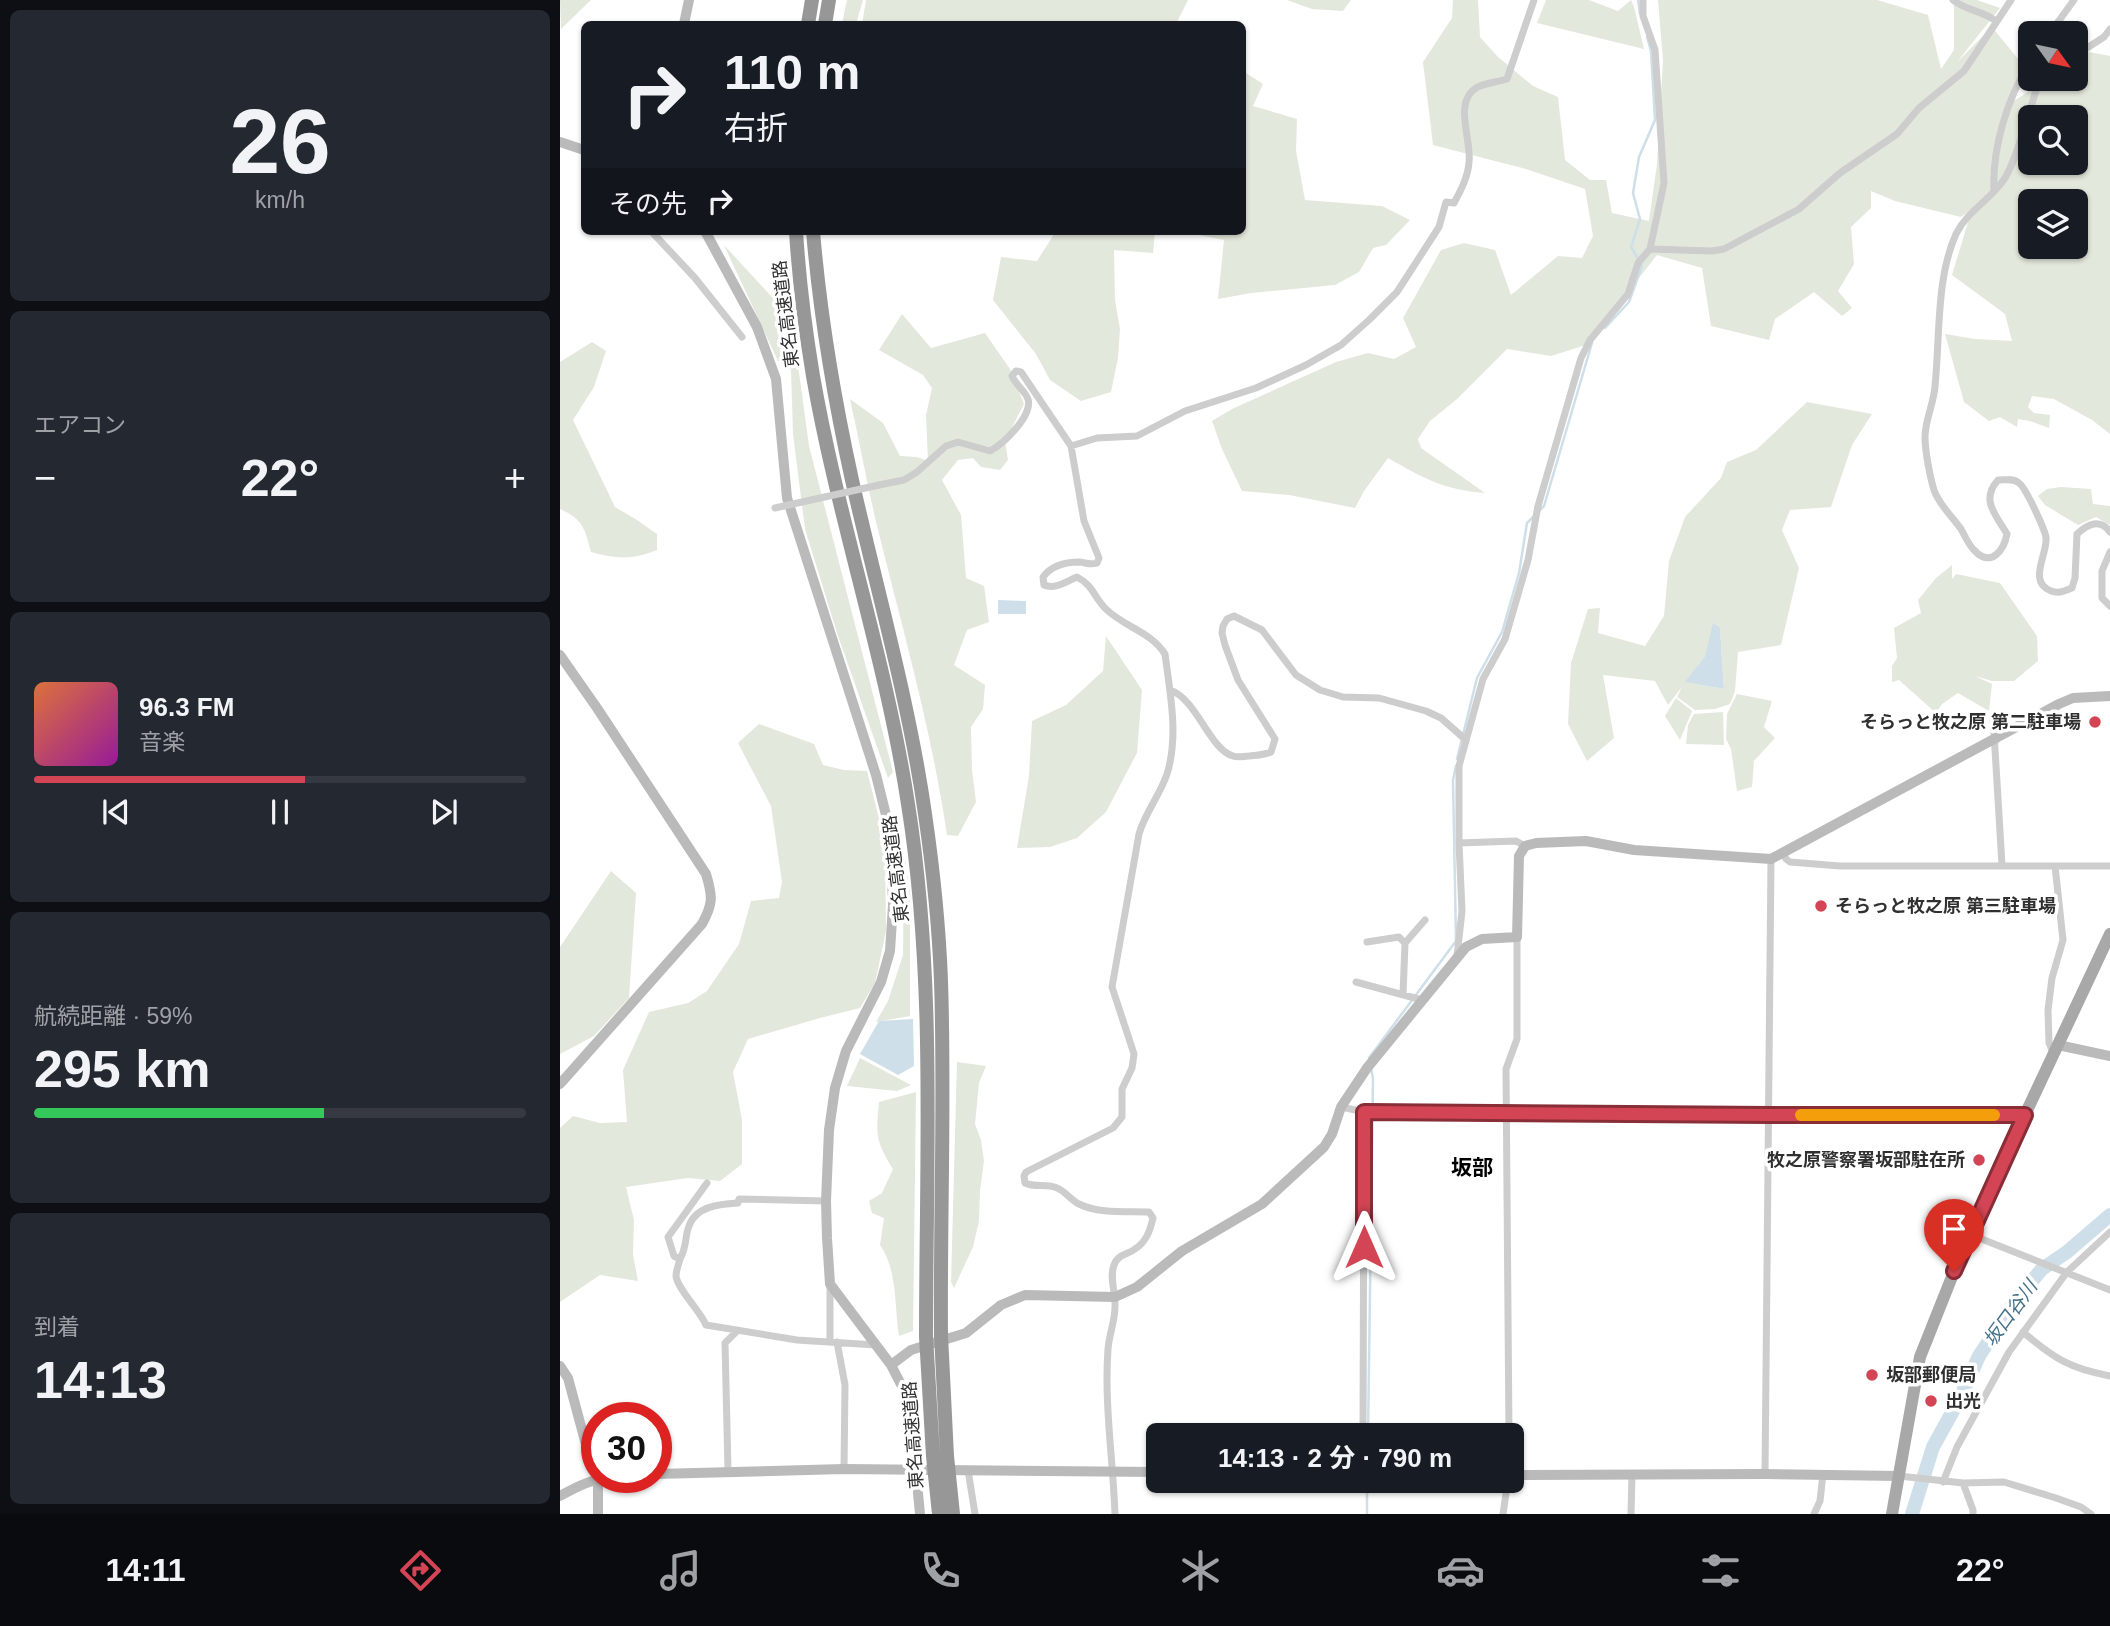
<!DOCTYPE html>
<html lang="ja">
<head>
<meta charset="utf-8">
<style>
	:root { --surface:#171b24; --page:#242831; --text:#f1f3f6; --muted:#9ea1a6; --line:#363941; --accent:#d34554 }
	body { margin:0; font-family:Arial,"Noto Sans JP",sans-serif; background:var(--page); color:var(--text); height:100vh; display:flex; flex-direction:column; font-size:26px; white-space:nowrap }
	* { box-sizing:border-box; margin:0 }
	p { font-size:23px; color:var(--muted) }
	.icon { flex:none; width:38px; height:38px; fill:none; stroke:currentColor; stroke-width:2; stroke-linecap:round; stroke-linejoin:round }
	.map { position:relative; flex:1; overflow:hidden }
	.details { display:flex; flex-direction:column; gap:10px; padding:10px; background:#0d0f14; width:560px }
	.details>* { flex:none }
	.banner { position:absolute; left:21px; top:21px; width:665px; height:214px; border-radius:10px; box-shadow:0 2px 5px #0004; background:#171b24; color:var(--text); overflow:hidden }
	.needle { width:46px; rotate:123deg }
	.fabs { position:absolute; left:1458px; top:21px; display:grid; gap:14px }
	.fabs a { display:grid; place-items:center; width:70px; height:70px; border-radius:10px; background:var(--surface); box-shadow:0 2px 5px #0004; font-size:35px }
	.speed { position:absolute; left:21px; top:1402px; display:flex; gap:14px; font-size:35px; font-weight:700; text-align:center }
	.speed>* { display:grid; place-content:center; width:91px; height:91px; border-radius:50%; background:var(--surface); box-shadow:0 2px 5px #0004; line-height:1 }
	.speed .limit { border:10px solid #d22; background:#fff; color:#111 }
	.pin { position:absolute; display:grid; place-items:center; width:60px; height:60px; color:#fff; margin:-72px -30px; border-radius:50% 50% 50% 0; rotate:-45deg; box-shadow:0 0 7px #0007 }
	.pin .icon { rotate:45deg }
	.me { position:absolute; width:77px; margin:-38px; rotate:0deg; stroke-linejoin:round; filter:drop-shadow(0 0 5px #0008) }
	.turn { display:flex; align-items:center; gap:24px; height:147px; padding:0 28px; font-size:32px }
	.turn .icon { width:91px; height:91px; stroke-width:2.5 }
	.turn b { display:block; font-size:49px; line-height:60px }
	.then { display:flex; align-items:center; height:66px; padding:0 28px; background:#0003; gap:14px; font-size:26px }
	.big { font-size:52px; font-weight:700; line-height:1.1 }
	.details .widget { flex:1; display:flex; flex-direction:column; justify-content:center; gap:10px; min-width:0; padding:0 24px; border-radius:10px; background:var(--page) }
	.details .dial { align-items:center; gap:0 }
	.dial b { font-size:91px; line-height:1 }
	.song { display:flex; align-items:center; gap:21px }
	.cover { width:84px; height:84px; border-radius:10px; background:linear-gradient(135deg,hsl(20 70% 55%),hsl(300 70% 35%)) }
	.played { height:7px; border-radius:4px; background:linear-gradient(90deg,var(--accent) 55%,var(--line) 55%) }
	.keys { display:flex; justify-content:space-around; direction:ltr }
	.heat { display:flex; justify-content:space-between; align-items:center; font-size:38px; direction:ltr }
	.charge { height:10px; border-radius:5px; background:linear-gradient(90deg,#34c759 59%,var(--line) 0) }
	.trip { position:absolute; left:586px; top:1423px; width:378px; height:70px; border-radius:10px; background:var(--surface); box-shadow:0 2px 5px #0004; font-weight:700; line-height:70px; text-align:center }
	.menu { display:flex; height:112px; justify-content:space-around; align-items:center; background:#090b0e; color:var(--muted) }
	.menu .icon { width:49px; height:49px }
	.menu .current { color:var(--accent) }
	.menu b { font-size:32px; color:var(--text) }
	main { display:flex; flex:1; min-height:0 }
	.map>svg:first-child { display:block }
	.green { fill:#e3e8dc; fill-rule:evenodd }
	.water { fill:#cedfe9 }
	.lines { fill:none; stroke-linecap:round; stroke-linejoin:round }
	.stream { stroke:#cedfe9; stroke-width:2.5 }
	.river { stroke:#cedfe9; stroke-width:14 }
	.street { stroke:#cdcdcd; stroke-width:7 }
	.secondary { stroke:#bababa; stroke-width:10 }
	.primary { stroke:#a8a8a8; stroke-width:12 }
	.highway { stroke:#979797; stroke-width:14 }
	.street-bridge { stroke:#cdcdcd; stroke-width:7 }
	.highway-bridge { stroke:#979797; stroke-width:14 }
	.route-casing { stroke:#892d37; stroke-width:18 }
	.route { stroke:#d34554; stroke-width:12 }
	.slow { stroke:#f59e0b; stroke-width:12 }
	.poi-dot { fill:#d34554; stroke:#fff; stroke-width:2.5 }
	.labels { text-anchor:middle; stroke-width:7; stroke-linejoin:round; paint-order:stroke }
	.street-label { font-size:18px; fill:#303030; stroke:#fff }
	.poi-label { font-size:18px; font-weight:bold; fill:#303030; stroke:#fff; text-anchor:start }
	.water-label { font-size:19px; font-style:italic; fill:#46718a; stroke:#fff }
	.quarter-label { font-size:21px; font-weight:bold; fill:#000; stroke:#fff }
</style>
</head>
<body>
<main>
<section class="details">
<div class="widget dial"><b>26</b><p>km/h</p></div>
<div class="widget"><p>エアコン</p>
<div class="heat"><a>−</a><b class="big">22°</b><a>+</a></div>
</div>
<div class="widget">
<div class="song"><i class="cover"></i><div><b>96.3 FM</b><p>音楽</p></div></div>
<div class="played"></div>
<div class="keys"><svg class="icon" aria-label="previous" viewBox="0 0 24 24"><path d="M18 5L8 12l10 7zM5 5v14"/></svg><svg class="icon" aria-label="pause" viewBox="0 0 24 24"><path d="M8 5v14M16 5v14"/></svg><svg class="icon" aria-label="next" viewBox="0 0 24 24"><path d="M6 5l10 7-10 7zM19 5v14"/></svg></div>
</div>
<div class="widget"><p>航続距離 · 59%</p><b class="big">295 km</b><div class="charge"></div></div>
<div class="widget"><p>到着</p><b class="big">14:13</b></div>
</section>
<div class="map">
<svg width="1550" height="1514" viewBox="0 0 1550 1514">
	<rect width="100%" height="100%" fill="#fff"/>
	<path class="green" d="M 0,0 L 31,0 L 1,29 Z
		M 287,0 L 303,0 L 296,24 L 282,24 Z
		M 306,0 L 628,0 L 616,24 L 302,24 Z
		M 727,0 L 791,0 L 783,11 L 752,9 Z
		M 893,0 L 918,0 L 920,37 L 937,56 L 973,86 L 998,97 L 1005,160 L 1030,180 L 1046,180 L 1052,213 L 1089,221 L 1097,164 L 1103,60 L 1098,0 L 1317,0 L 1368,15 L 1381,69 L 1394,50 L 1394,0 L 1417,0 L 1440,8 L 1397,62 L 1432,27 L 1463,65 L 1446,106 L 1488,79 L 1516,79 L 1516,61 L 1529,52 L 1550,56 L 1550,434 L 1532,420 L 1494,399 L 1472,396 L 1468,407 L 1474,413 L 1490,415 L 1489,428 L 1470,421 L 1458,419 L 1457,427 L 1440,417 L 1429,421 L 1404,402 L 1385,334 L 1415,339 L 1452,341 L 1445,314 L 1392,275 L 1412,209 L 1401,217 L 1335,201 L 1311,191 L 1311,208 L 1291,227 L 1294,264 L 1278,291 L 1292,308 L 1282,316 L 1254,292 L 1215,319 L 1209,340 L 1151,326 L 1142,268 L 1097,255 L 1026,345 L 991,356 L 947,349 L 897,399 L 870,421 L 858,439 L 861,448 L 925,493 C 884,490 863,478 828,458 L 804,491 L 795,508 L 729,495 L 682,491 L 662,449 L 652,421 L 672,409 L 776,362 L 808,353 L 834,359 L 856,347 L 843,318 L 881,250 L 904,243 L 935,250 L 951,295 L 998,256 L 1022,258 L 1033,236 L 1025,189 L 966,169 L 873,145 L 863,62 L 892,18 ZM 1470,117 L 1516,117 L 1516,163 L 1470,163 ZM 1470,201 L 1516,201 L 1516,247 L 1470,247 Z
		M 986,0 L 1029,0 L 1058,11 L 1071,0 L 1074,7 L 1084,49 L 977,23 Z
		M 683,71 L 703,84 L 693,106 L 737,119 L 736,151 L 745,200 L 822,206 L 850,220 L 826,245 L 813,248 L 799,272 L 775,285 L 691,293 L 658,299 L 664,240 L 620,231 L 682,231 Z
		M 496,231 L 595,231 L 593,253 L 554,250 L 555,300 L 560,329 L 558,358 L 551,392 L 521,401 L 490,380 L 476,354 L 433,300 L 441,257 L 477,261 Z
		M 164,245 L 210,295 L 230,306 L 249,446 L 333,772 L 328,778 L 277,633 L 245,529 L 233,434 L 231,370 L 218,361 Z
		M 342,314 L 371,348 L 425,333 L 450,369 L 464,404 L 445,441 L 448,460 L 440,470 L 421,467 L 413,458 L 398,460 L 382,480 L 401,515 L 406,578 L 424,586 L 429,622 L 407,630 L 394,665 L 425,685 L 423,709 L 411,727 L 412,770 L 416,802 L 398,836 L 387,835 C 372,733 344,634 319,534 C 308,490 300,444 290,399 L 323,423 L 340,456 L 357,457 L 368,461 L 366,415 L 372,388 L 363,375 L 319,350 Z
		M 32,342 L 46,351 L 34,387 L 13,420 L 55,507 L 77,520 L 97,534 L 97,550 C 73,560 56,559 31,552 C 25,529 23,519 0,509 L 0,362 Z
		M 1247,402 L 1312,414 L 1292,445 L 1271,507 L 1230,510 L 1222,530 L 1239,568 L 1221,645 L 1178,652 L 1175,691 L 1170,704 L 1155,709 L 1135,710 L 1117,697 L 1122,687 L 1108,705 L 1095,681 L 1043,675 L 1054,738 L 1027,761 L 1008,724 L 1011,663 L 1028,609 L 1040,608 L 1038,633 L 1085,646 L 1104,616 L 1109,561 L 1125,517 L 1161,478 L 1167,462 L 1196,450 ZM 1160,628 L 1164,689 L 1126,682 L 1145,656 Z
		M 1501,487 L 1531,489 L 1533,504 L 1550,506 L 1550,525 L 1536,517 L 1518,525 L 1485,505 L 1478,496 L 1487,489 Z
		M 1392,565 L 1392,579 L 1396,574 L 1440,583 L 1477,636 L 1478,661 L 1454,681 L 1432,681 L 1415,676 L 1432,684 L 1429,711 L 1398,693 L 1382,704 L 1376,713 L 1339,680 L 1332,682 L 1332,666 L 1337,658 L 1334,628 L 1361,613 L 1358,600 L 1376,578 Z
		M 546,636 L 582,690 L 577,753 L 546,812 L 517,838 L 490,847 L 457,848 L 469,776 L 472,721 L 506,705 L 543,671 Z
		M 1177,694 L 1212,701 L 1204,727 L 1215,738 L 1194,761 L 1192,787 L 1177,791 L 1171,749 L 1166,739 L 1167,714 Z
		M 1116,698 L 1132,711 L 1120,740 L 1105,716 Z
		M 1163,712 L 1164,745 L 1126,744 L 1128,725 L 1134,714 Z
		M 199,724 L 254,744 L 263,765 L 284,770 L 307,771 L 325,842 L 326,931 L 315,983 L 300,1008 L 260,1018 L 188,1039 L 173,1072 L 182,1120 L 182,1164 L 160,1181 L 128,1178 L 66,1187 L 74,1220 L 73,1255 L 78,1281 L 40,1275 L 0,1302 L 0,1128 L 13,1116 L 40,1123 L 67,1122 L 63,1070 L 89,1012 L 128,1003 L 147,991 L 179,944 L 191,901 L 219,898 L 222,882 L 211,806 L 178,743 Z
		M 344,852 L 350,894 L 350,1016 L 316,1022 L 328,1001 L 343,955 Z
		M 51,871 L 76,893 L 69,998 L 34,1036 L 0,1054 L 0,947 Z
		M 300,1058 L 351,1085 L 337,1091 L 287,1086 Z
		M 397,1062 L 426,1066 L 419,1083 L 415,1124 L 421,1140 L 424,1161 L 420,1191 L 419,1221 L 413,1247 L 394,1288 L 391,1282 Z
		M 356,1092 L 353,1331 L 339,1336 C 334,1305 338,1271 320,1245 L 324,1218 L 312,1213 L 309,1201 L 322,1193 L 333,1169 C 315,1140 316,1135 319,1102 Z"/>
	<path class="water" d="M 438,600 L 466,601 L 466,614 L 438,614 Z
		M 1153,623 L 1160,628 L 1164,689 L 1125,682 L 1145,656 Z
		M 353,1019 L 354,1066 L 338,1075 L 300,1054 L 319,1021 Z"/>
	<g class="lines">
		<path class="stream" d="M 1078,0 L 1080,14
			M 1045,328 L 1069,302 L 1082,266 L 1071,247 L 1080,219 L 1073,193 L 1079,157 L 1095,120 L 1091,51 L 1087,37
			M 980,510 L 984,506 L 1032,343
			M 897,759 L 917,678 L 942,632 L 959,573 L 967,523 L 973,517
			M 809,1058 L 896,941 L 893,780 L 896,766
			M 808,1435 L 813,1079 L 811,1068
			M 807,1514 L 807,1480"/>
		<path class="river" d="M 1352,1514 L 1373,1447 L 1399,1400 L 1419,1356 L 1456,1300 L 1482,1269 L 1507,1252 L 1550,1215"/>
		<path class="street" d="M 1393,0 C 1407,11 1421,10 1436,21
			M 1490,33 L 1514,0
			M 1516,55 L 1544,37 L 1550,29
			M 1483,79 L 1477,88 C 1468,114 1458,156 1445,178 C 1432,199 1407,211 1396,234 C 1376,278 1380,338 1375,386 C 1374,403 1365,420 1365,437 C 1365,451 1370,477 1374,490 C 1379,505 1392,516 1401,529 C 1405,536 1409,546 1415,551 C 1431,568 1444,550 1447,534 C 1436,515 1420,500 1438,480 C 1446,480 1453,478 1459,483 C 1466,488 1484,528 1486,537 C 1488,554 1467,582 1491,591 C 1499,594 1504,591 1512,588 L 1515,578 L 1517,534 C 1528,524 1540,518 1550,532
			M 1434,191 C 1432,148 1447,99 1470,62
			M 91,231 L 135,278 L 182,337
			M 1090,249 L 1152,251 L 1164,249 L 1239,209 L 1280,173 L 1337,134 L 1359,108 L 1404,71 L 1451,0
			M 511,446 L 537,438 L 577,436 L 625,411 L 696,388 L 746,365 L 781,345 L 809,320 L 837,292 L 879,227 L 886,202 L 894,203 C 901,190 908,177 909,162 C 912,141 893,102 916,88 C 924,83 938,82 947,79 L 974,0
			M 319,485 L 344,480 L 357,472 L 386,446 L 398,442 L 430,451 C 443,444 473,416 468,399 C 465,391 456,385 452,376 L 456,371 L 461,372 L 511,446 L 524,521 L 539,558 L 537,563 C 530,565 527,563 520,562 C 505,562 491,566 483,577 L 484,585 C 495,590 507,581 517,577 C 534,586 534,598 547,610 C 565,627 591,632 605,654 C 610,693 619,736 607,774 C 600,795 585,813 579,834 L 552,987 L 574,1054 L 572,1068 L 562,1089 L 562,1117 L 553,1128 L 466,1172 L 464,1176 L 465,1183 C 475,1188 488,1183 497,1188 C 505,1191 511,1200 519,1204 C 539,1214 567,1211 589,1212 L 593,1218 C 590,1231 586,1242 575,1249 C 567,1255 558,1254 554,1265 C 549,1279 556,1292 555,1307 C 555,1321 549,1335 548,1349 C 544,1403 553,1459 555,1514
			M 1550,552 L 1542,571 L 1542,598 L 1550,606
			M 610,690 C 637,699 649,749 673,756 C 678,758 684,756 689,756 C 697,755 704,755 711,752 L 715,739 L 678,680 L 665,645 L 662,633 L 663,626 L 667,619 L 674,616 L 702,630 L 736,675 L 760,690 L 783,697 L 819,698 L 866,711 L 881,718 L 906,740
			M 1433,716 L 1442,865
			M 899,843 L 956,841 L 965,846
			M 1223,852 L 1226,859 L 1230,862 L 1280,866 L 1550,866
			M 807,942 L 839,937 L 845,943 L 843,995
			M 845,943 L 865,920
			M 897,956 L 902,911 L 899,843 L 899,766 L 923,679 L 945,639 L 968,560 L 978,506 L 1021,358 L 1030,340 L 1068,294 L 1078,263 L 1090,249 L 1104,183 L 1095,50 L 1083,16 L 1083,0
			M 796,982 L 862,1000
			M 1494,1054 L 1489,1043 L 1488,1010 L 1492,978 L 1503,940 L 1495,866
			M 781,1107 L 805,1112 L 1210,1116 L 1465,1115
			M 147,1183 L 108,1237 L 114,1256 L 120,1259 C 119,1264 116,1270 116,1276 C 117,1288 140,1311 146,1325 L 237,1340 L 316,1345
			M 1409,1234 L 1550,1290
			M 120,1259 C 128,1244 124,1238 129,1226 C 136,1206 160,1204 178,1203 L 179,1199 L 266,1201
			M 1463,1332 C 1495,1359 1509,1368 1550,1376
			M 270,1342 L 270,1286
			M 277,1342 L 285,1385 L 284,1469
			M 803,1435 L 804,1112
			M 949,1435 L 946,1069 L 957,1039 L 957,937
			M 408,1470 L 415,1514
			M 168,1471 L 165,1343 L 177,1331
			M 1205,1474 L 1211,859
			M 1339,1476 L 1403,1483 L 1444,1482 L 1496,1498 L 1521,1507 L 1531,1514
			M 1383,1482 L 1397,1447 L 1449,1352 L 1507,1272 L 1550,1232
			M 1403,1483 L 1413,1510 L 1413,1514
			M 943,1514 L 948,1480
			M 1071,1514 L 1072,1475
			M 1254,1514 L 1260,1501 L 1263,1474"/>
		<path class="secondary" d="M 124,24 L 129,0
			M 0,142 L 24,150
			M 145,231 L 197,327 L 216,379 L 227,498 L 316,775 L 326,815 L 331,851 L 333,905 L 330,951 L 321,982 L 286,1051 L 275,1088 L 269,1130 L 266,1201 L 267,1238 L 270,1284 L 331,1365 L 349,1400 L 360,1514
			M 0,655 L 37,708 L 146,874 C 153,897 153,904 142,924 L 0,1084
			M 1498,1045 L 1550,1056
			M 331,1365 L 351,1350 L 406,1333 L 441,1305 L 465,1295 L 555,1297 L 577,1287 L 622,1251 L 702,1204 L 764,1147 L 772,1134 L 781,1107 L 807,1068 L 906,947 L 922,939 L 957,937 L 959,856 L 965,846 L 976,843 L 1026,841 L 1074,850 L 1211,859 L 1499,704 L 1513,698 L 1550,696
			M 0,1366 L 8,1378 L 25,1441 L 37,1474
			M 96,1474 L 284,1469 L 598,1472
			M 952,1475 L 1205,1474 L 1339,1476
			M 0,1496 C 18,1486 34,1478 54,1477
			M 38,1514 L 38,1477"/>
		<path class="primary" d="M 1332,1514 L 1360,1357 L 1409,1234 L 1550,934"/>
		<path class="highway" d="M 248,24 L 252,0
			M 265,24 L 269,0
			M 236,231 C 239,280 245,328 253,376 C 278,520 326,659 348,804 C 376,980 366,1159 366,1336
			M 253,231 C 260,315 274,398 292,480 C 317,591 349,701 365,814 C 373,869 379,926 381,981 C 385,1099 380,1217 381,1335"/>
		<path class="street-bridge" d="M 215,508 L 319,485"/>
		<path class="highway-bridge" d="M 381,1335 L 387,1456 L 393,1514
			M 366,1336 L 373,1456 L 379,1514"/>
	</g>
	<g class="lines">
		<defs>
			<path id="route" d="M 804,1247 L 804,1112 L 1210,1115 L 1465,1115 L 1394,1271"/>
		</defs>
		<use href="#route" class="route-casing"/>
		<use href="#route" class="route"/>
		<path class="slow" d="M 1241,1115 L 1434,1115"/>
	</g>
	<g class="poi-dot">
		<circle cx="1535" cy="722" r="7"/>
		<circle cx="1261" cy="906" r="7"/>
		<circle cx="1419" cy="1160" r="7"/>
		<circle cx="1312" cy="1375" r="7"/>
		<circle cx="1371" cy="1401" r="7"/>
	</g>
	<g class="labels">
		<g class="street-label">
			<text transform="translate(226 314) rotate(-97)" y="6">東名高速道路</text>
			<text transform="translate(336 869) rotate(-97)" y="6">東名高速道路</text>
			<text transform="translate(353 1435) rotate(-94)" y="6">東名高速道路</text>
		</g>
		<g class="poi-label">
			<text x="1521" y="728" text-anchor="end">そらっと牧之原 第二駐車場</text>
			<text x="1275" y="912">そらっと牧之原 第三駐車場</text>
			<text x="1405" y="1166" text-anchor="end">牧之原警察署坂部駐在所</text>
			<text x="1326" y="1381">坂部郵便局</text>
			<text x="1385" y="1407">出光</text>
		</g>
		<g class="water-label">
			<text transform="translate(1450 1313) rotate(-54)" y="7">坂口谷川</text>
		</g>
		<g class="quarter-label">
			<text x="912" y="1175">坂部</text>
		</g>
	</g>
</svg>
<div class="fabs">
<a><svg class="needle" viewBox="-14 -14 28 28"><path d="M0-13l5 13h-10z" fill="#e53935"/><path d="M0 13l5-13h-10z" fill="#9ea1a6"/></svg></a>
<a><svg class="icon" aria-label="search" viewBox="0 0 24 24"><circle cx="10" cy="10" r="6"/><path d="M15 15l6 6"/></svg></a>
<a><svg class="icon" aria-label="layers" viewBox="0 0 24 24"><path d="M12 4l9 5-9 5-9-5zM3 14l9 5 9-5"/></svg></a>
</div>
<div class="speed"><div class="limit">30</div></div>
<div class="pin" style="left:1394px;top:1271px;background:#d93025"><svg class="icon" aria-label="arrive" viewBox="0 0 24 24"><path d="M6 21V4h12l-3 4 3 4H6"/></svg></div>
<svg class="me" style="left:804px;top:1247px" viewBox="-20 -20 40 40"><path d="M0-17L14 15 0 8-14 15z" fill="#d34554" stroke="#fff" stroke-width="4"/></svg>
<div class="trip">14:13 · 2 分 · 790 m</div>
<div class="banner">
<div class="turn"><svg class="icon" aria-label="right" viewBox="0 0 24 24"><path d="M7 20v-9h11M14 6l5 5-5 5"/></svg><div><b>110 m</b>右折</div></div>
<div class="then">その先<svg class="icon" aria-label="right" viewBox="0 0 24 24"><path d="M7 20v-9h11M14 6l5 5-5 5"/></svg></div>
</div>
</div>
</main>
<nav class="menu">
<b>14:11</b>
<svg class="icon current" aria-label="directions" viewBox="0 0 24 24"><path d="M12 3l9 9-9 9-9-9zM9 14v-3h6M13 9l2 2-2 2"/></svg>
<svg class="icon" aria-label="music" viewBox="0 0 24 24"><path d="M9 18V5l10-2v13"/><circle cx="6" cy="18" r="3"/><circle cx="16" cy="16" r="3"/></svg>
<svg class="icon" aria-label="phone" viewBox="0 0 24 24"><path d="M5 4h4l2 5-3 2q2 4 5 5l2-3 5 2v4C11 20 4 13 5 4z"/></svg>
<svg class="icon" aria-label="climate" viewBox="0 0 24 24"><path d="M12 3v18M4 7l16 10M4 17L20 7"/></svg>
<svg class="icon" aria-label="car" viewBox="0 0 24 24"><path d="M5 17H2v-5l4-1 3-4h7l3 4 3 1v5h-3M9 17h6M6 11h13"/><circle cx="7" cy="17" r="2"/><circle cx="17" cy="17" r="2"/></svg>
<svg class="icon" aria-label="filters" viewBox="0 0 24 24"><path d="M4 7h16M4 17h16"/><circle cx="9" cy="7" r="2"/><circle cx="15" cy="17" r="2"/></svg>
<b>22°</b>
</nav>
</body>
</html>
